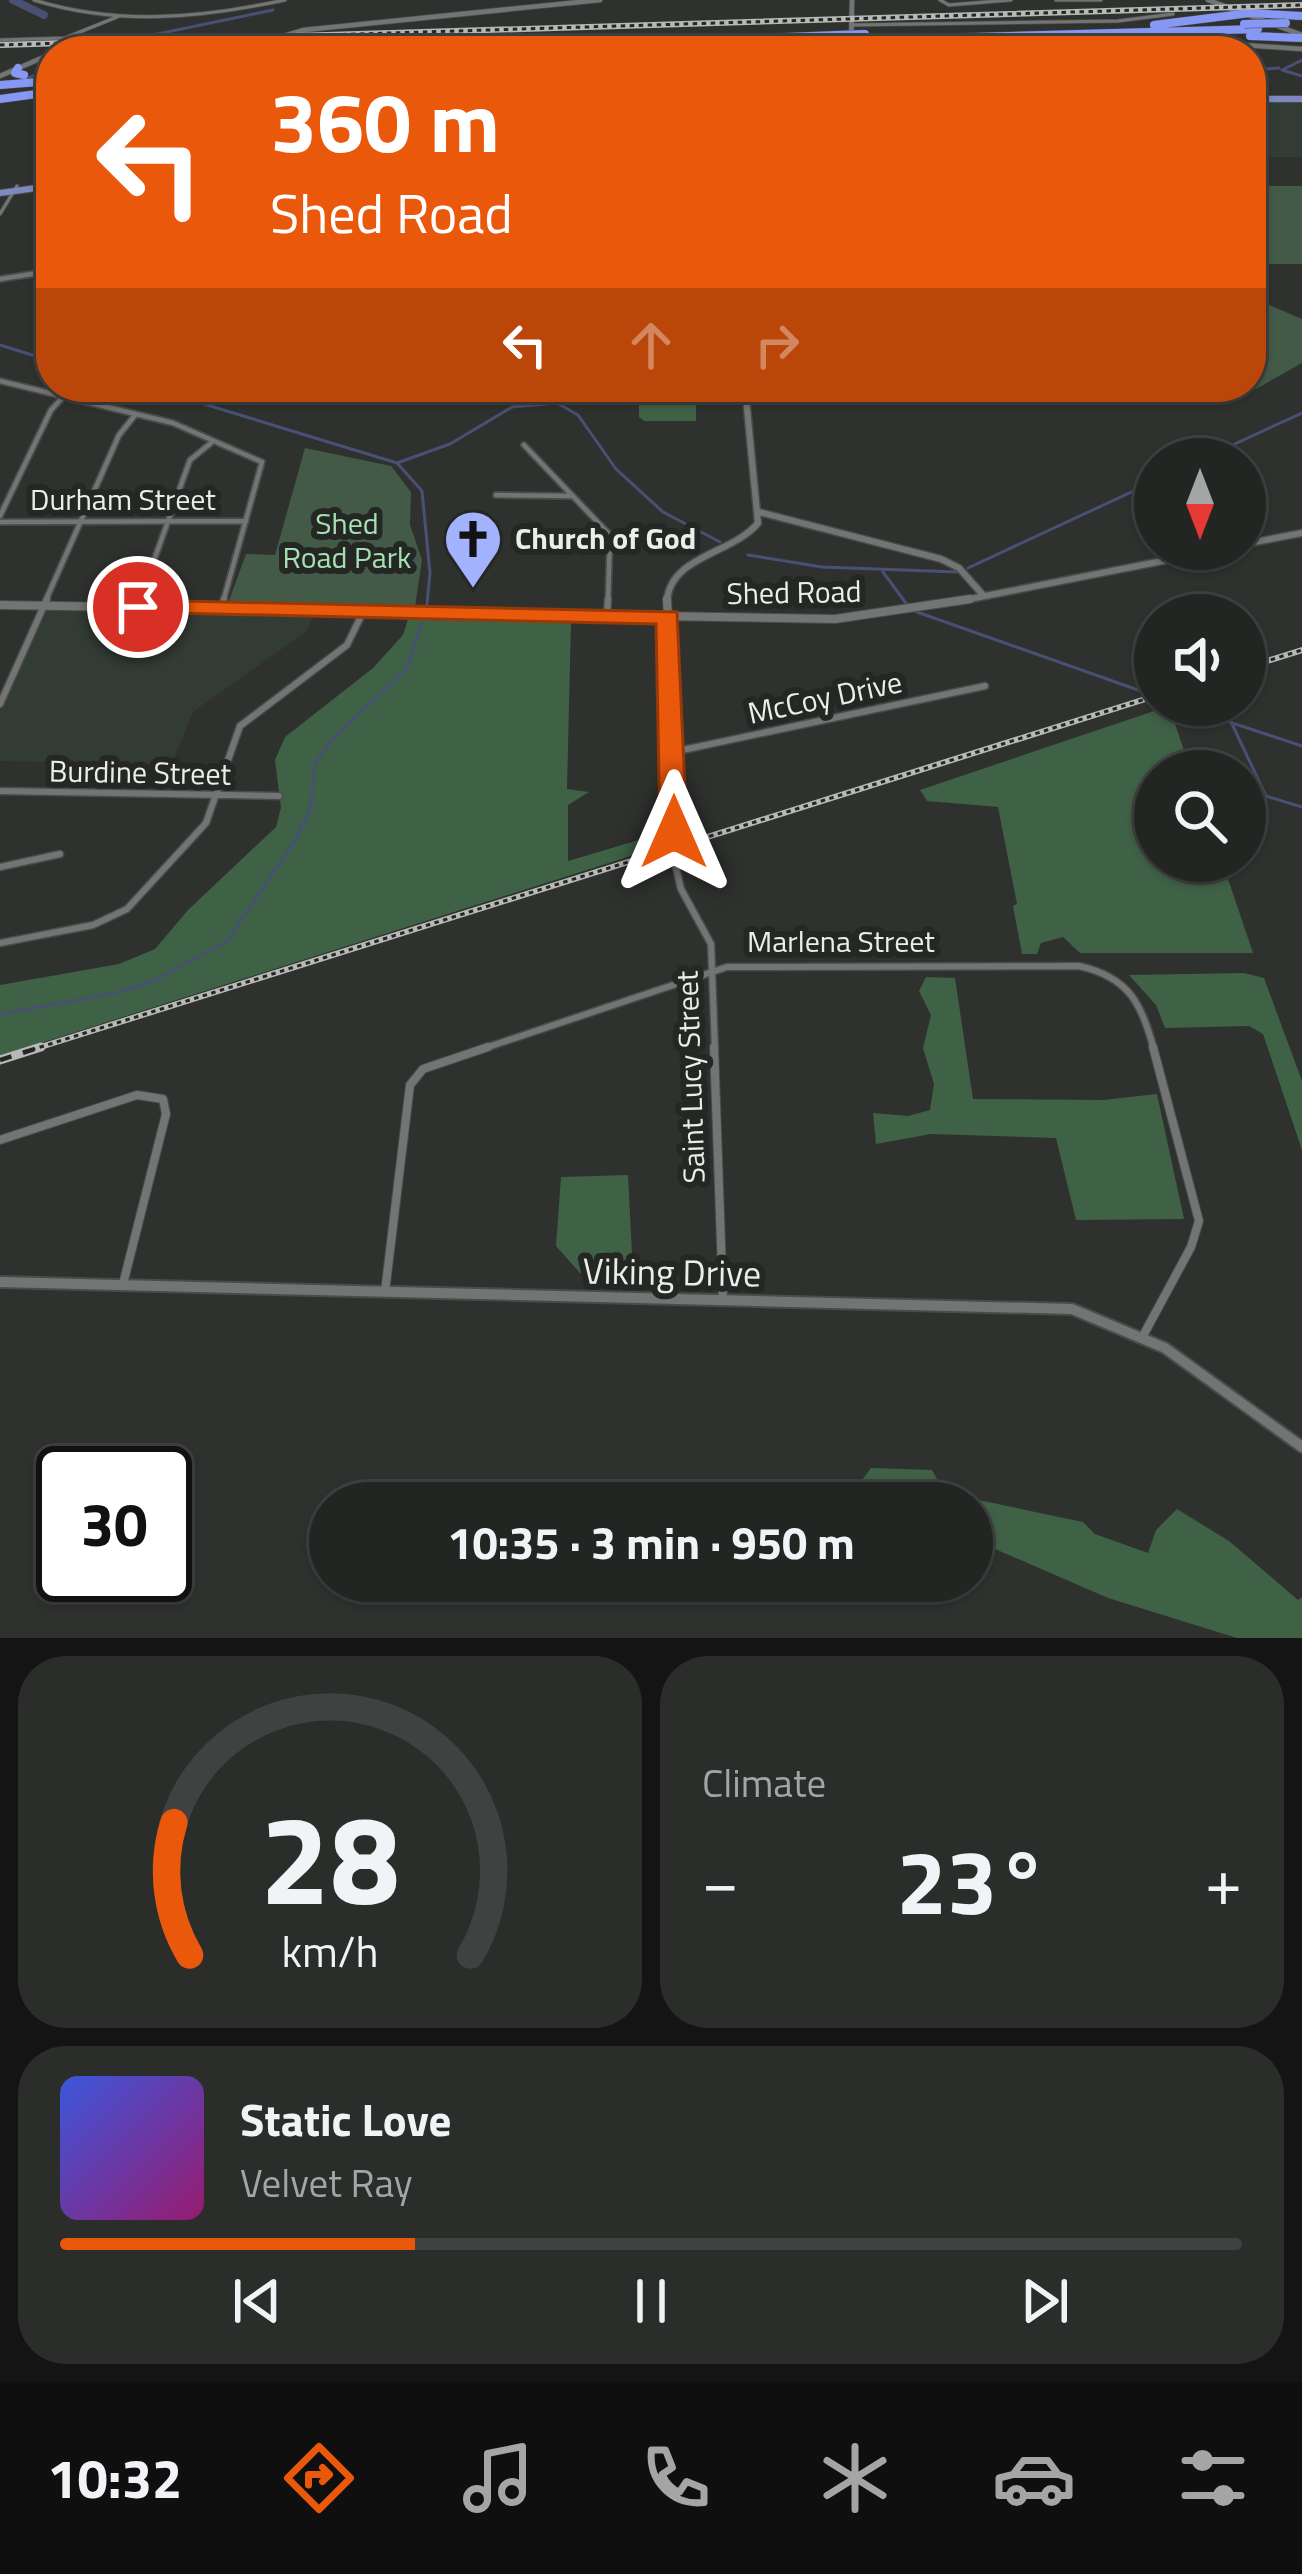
<!DOCTYPE html>
<html lang="en">
<head>
<meta charset="utf-8">
<style>
	:root { --surface:#232523; --page:#2b2d2b; --text:#f1f3f6; --muted:#a3a5a6; --line:#404241; --accent:#ea580c }
	body { margin:0; font-family:"Titillium Web",sans-serif; background:var(--page); color:var(--text); height:100vh; display:flex; flex-direction:column; font-size:45px; white-space:nowrap }
	* { box-sizing:border-box; margin:0 }
	p { font-size:39px; color:var(--muted) }
	.icon { flex:none; width:66px; height:66px; fill:none; stroke:currentColor; stroke-width:2; stroke-linecap:round; stroke-linejoin:round }
	.map { position:relative; height:1638px; overflow:hidden }
	.drawer { display:flex; flex-direction:column; gap:18px; padding:18px; background:#131413; flex:1 }
	.drawer>* { flex:none }
	.top-card { position:absolute; left:36px; top:36px; width:1230px; height:366px; border-radius:48px; box-shadow:0 3px 9px #0004,0 0 0 3px var(--line); background:#ea580c; color:#fff; overflow:hidden }
	.needle { width:78px; rotate:180deg }
	.buttons { position:absolute; left:1134px; top:438px; display:grid; gap:24px }
	.buttons a { display:grid; place-items:center; width:132px; height:132px; border-radius:50%; background:var(--surface); box-shadow:0 3px 9px #0004,0 0 0 3px var(--line); font-size:60px }
	.speed { position:absolute; left:36px; top:1446px; display:flex; gap:24px; font-size:60px; font-weight:700; text-align:center }
	.speed>* { display:grid; place-content:center; width:156px; height:156px; border-radius:50%; background:var(--surface); box-shadow:0 3px 9px #0004,0 0 0 3px var(--line); line-height:1 }
	.speed .limit { border:6px solid #111; border-radius:18px; background:#fff; color:#111 }
	.pin { position:absolute; display:grid; place-items:center; width:102px; height:102px; color:#fff; margin:-51px; border:6px solid #fff; border-radius:50%; box-shadow:0 3px 12px #0007 }
	.me { position:absolute; width:132px; margin:-66px; rotate:0deg; stroke-linejoin:round; filter:drop-shadow(0 0 9px #0008) }
	.turn { display:flex; align-items:center; gap:42px; height:252px; padding:0 36px; font-size:54px }
	.turn .icon { width:156px; height:156px; stroke-width:2.5 }
	.turn b { display:block; font-size:84px; line-height:102px }
	.lanes { display:flex; align-items:center; height:114px; padding:0 36px; background:#0003; justify-content:center; gap:60px; direction:ltr }
	.lanes .off { opacity:.35 }
	.big { font-size:90px; font-weight:700; line-height:1.1 }
	.drawer .widget { flex:1; display:flex; flex-direction:column; justify-content:center; gap:18px; min-width:0; padding:0 42px; border-radius:48px; background:var(--page) }
	.drawer .dial { align-items:center; gap:0 }
	.dial svg { height:312px; overflow:visible; fill:none; stroke:var(--line); stroke-width:7; stroke-linecap:round; text-anchor:middle }
	.dial text { fill:var(--text); stroke:none }
	.song { display:flex; align-items:center; gap:36px }
	.cover { width:144px; height:144px; border-radius:18px; background:linear-gradient(135deg,hsl(230 70% 55%),hsl(320 70% 35%)) }
	.played { height:12px; border-radius:6px; background:linear-gradient(90deg,var(--accent) 30%,var(--line) 30%) }
	.keys { display:flex; justify-content:space-around; direction:ltr }
	.heat { display:flex; justify-content:space-between; align-items:center; font-size:66px; direction:ltr }
	.drawer .tiles { flex:1; display:grid; gap:18px; grid-template-columns:1fr 1fr }
	.widget:last-child { grid-column:span 2 }
	.trip { position:absolute; left:309px; top:1482px; width:684px; height:120px; border-radius:60px; background:var(--surface); box-shadow:0 3px 9px #0004,0 0 0 3px var(--line); font-weight:700; line-height:120px; text-align:center }
	.tab-bar { display:flex; height:192px; justify-content:space-around; align-items:center; background:#0e0f0e; color:var(--muted) }
	.tab-bar .icon { width:84px; height:84px }
	.tab-bar .on { color:var(--accent) }
	.tab-bar b { font-size:54px; color:var(--text) }
	.map>svg:first-child { display:block }
	.built { fill:#333b35 }
	.green { fill:#435a47 }
	.forest { fill:#3f6146 }
	.lines { fill:none; stroke-linecap:round; stroke-linejoin:round }
	.stream { stroke:#485073; stroke-width:3 }
	.river { stroke:#485073; stroke-width:8 }
	.minor-far3-casing { stroke:#4a4c4a; stroke-width:4.5 }
	.minor-far2-casing { stroke:#4a4c4a; stroke-width:8 }
	.minor-far1-casing { stroke:#4a4c4a; stroke-width:9 }
	.minor-casing { stroke:#4a4c4a; stroke-width:10 }
	.tertiary-far3-casing { stroke:#4a4c4a; stroke-width:6 }
	.tertiary-far2-casing { stroke:#4a4c4a; stroke-width:9 }
	.tertiary-far1-casing { stroke:#4a4c4a; stroke-width:10 }
	.tertiary-casing { stroke:#4a4c4a; stroke-width:14 }
	.secondary-casing { stroke:#4a4c4a; stroke-width:6 }
	.primary-casing { stroke:#4a4c4a; stroke-width:8 }
	.motorway-casing { stroke:#4a4c4a; stroke-width:9 }
	.minor-far3 { stroke:#727573; stroke-width:3 }
	.minor-far2 { stroke:#727573; stroke-width:4.5 }
	.minor-far1 { stroke:#727573; stroke-width:6 }
	.minor { stroke:#727573; stroke-width:8 }
	.tertiary-far3 { stroke:#727573; stroke-width:4.5 }
	.tertiary-far2 { stroke:#727573; stroke-width:6 }
	.tertiary-far1 { stroke:#727573; stroke-width:8 }
	.tertiary { stroke:#727573; stroke-width:10 }
	.secondary { stroke:#727573; stroke-width:4.5 }
	.primary { stroke:#7e89c0; stroke-width:6 }
	.motorway { stroke:#8697f4; stroke-width:8 }
	.rail-far1-casing { stroke:#b7b9b7; stroke-width:6 }
	.rail-casing { stroke:#b7b9b7; stroke-width:9 }
	.rail-far1 { stroke:#252725; stroke-width:3; stroke-dasharray:4.5; stroke-linecap:butt }
	.rail { stroke:#252725; stroke-width:4.5; stroke-dasharray:12; stroke-linecap:butt }
	.motorway-bridge-casing { stroke:#4a4c4a; stroke-width:9; stroke-linecap:butt }
	.motorway-bridge { stroke:#8697f4; stroke-width:8 }
	.route { fill:#ea580c; stroke:#983908; stroke-width:3 }
	.labels { text-anchor:middle; stroke-width:12; stroke-linejoin:round; paint-order:stroke }
	.street-label { font-size:30px; fill:#eceeec; stroke:#252725 }
	.park-label { font-size:30px; fill:#a5e0b0; stroke:#252725 }
	.poi-label { font-size:30px; font-weight:bold; fill:#eceeec; stroke:#252725; text-anchor:start }
	.near-street-label { font-size:36px; fill:#eceeec; stroke:#252725 }
</style>
</head>
<body>
<div class="map">
<svg width="1302" height="1638" viewBox="0 0 1302 1638">
	<rect width="100%" height="100%" fill="#2f312f"/>
	<path class="built" d="M 1251,101 L 1302,101 L 1302,157 L 1264,157 L 1251,134 Z
		M 47,606 L 315,610 L 307,631 L 193,712 L 172,764 L 0,761 L 0,704 Z"/>
	<path class="green" d="M 1251,186 L 1302,186 L 1302,264 L 1251,264 Z
		M 1251,297 L 1302,319 L 1302,363 L 1256,389 L 1199,387 L 1251,387 Z
		M 305,448 L 391,466 L 411,492 L 410,525 L 422,560 L 415,607 L 227,606 L 246,554 L 275,555 Z"/>
	<path class="forest" d="M 546,387 L 740,387 L 742,400 L 696,399 L 696,421 L 644,421 L 639,417 L 639,397 L 592,396 L 572,403 L 544,397 Z
		M 408,619 L 571,622 L 567,789 L 589,792 L 568,805 L 568,861 L 669,831 L 675,842 L 0,1056 L 0,985 L 119,964 L 155,949 L 188,910 L 276,827 L 281,808 L 275,760 L 285,737 L 373,668 L 403,635 Z
		M 1169,706 L 1191,771 L 1155,771 L 1155,861 L 1222,861 L 1253,953 L 1080,953 L 1063,937 L 1041,943 L 1037,954 L 1022,954 L 1013,906 L 1017,904 L 998,807 L 927,801 L 920,790 Z
		M 1244,973 L 1264,978 L 1302,1081 L 1302,1150 L 1263,1034 L 1249,1026 L 1165,1028 L 1156,1005 L 1129,975 Z
		M 926,977 L 955,978 L 973,1099 L 1103,1100 L 1157,1094 L 1184,1219 L 1076,1220 L 1056,1138 L 931,1134 L 876,1144 L 873,1113 L 908,1116 L 930,1110 L 934,1084 L 923,1048 L 931,1015 L 919,991 Z
		M 628,1175 L 632,1253 L 618,1268 L 580,1273 L 556,1246 L 561,1177 Z
		M 871,1468 L 932,1470 L 945,1493 L 1083,1522 L 1095,1534 L 1148,1553 L 1156,1530 L 1177,1509 L 1229,1541 L 1298,1600 L 1302,1597 L 1302,1638 L 1237,1638 L 1108,1598 L 972,1539 L 972,1503 C 935,1503 885,1515 862,1480 Z"/>
	<g class="lines">
		<path class="stream" d="M 148,36 L 273,10
			M 107,48 L 126,41
			M 1302,60 L 1282,70 L 1302,76
			M 1251,70 L 1279,68
			M 22,81 L 51,67
			M 0,345 L 51,361
			M 172,387 L 194,401 L 397,463 L 422,491 L 430,573 L 427,604
			M 543,401 L 547,387
			M 1202,459 L 1302,413
			M 397,463 L 450,444 L 512,407 L 557,403 L 578,415 L 616,469 L 663,512 L 720,542
			M 748,555 L 822,567 L 957,572
			M 968,568 L 1155,481
			M 883,572 L 908,606
			M 917,612 L 1155,696
			M 1178,705 L 1302,746
			M 1232,724 L 1266,796 L 1302,807
			M 0,1014 L 115,993 L 153,981 L 226,942 L 293,844 L 311,808 L 315,763 L 332,740 L 407,668 L 422,623"/>
		<path class="river" d="M 13,0 L 44,15"/>
		<defs>
			<path id="minor-far3" d="M 34,0 C 118,26 200,18 285,0
				M 940,0 L 949,5 L 1011,0
				M 1056,0 L 1101,0
				M 852,25 L 1118,21 L 1173,14
				M 65,38 L 117,17
				M 0,40 L 65,38 L 63,50
				M 0,214 L 17,186"/>
			<path id="minor-far2" d="M 0,279 L 51,271
				M 0,381 L 173,423 L 262,462 L 223,602
				M 524,445 L 610,535 L 608,602
				M 496,495 L 571,496
				M 0,516 L 51,410 L 64,396
				M 0,522 L 246,521
				M 45,602 L 119,435 L 136,414
				M 139,602 L 190,460 L 211,443"/>
			<path id="minor-far1" d="M 138,606 L 141,599
				M 221,609 L 224,599
				M 607,616 L 608,599
				M 668,617 L 673,832
				M 0,704 L 47,599
				M 673,752 L 985,686
				M 0,791 L 279,796
				M 675,863 L 681,889 L 711,944 L 715,1050
				M 0,867 L 60,854
				M 0,943 L 93,925 L 127,909 L 206,823 L 240,726 L 347,645 L 363,612
				M 479,1050 L 727,967 L 1079,966 C 1129,977 1142,1004 1154,1050"/>
			<path id="minor" d="M 714,1047 L 723,1300
				M 0,1140 L 137,1095 L 163,1099 L 166,1114 L 123,1284
				M 385,1292 L 410,1085 L 423,1069 L 488,1047
				M 1144,1334 L 1191,1247 L 1199,1221 L 1153,1047"/>
			<path id="tertiary-far3" d="M 855,51 L 1141,38 L 1302,49"/>
			<path id="tertiary-far2" d="M 759,512 L 941,559 L 959,568 L 983,595
				M 1245,544 L 1302,533
				M 667,602 C 669,556 733,554 758,523 L 745,387
				M 955,602 L 1223,549"/>
			<path id="tertiary-far1" d="M 667,599 L 668,617
				M 0,605 L 835,619 L 970,599"/>
			<path id="tertiary" d="M 0,1282 L 1072,1309 L 1165,1348 L 1302,1447"/>
			<path id="secondary" d="M 1208,0 L 1302,35
				M 61,51 L 267,41 L 304,30 L 600,0
				M 851,51 L 852,0
				M 0,76 L 51,54"/>
			<path id="primary" d="M 1251,99 L 1302,99
				M 0,193 L 51,186"/>
			<path id="motorway" d="M 1154,25 L 1250,13 L 1302,16
				M 1250,36 L 1302,38
				M 865,40 L 1258,29
				M 440,51 L 837,35
				M 18,68 L 15,73 L 24,75
				M 0,85 L 51,81
				M 0,99 L 51,92"/>
		</defs>
		<use href="#minor-far3" class="minor-far3-casing"/>
		<use href="#minor-far2" class="minor-far2-casing"/>
		<use href="#minor-far1" class="minor-far1-casing"/>
		<use href="#minor" class="minor-casing"/>
		<use href="#tertiary-far3" class="tertiary-far3-casing"/>
		<use href="#tertiary-far2" class="tertiary-far2-casing"/>
		<use href="#tertiary-far1" class="tertiary-far1-casing"/>
		<use href="#tertiary" class="tertiary-casing"/>
		<use href="#secondary" class="secondary-casing"/>
		<use href="#primary" class="primary-casing"/>
		<use href="#motorway" class="motorway-casing"/>
		<use href="#minor-far3" class="minor-far3"/>
		<use href="#minor-far2" class="minor-far2"/>
		<use href="#minor-far1" class="minor-far1"/>
		<use href="#minor" class="minor"/>
		<use href="#tertiary-far3" class="tertiary-far3"/>
		<use href="#tertiary-far2" class="tertiary-far2"/>
		<use href="#tertiary-far1" class="tertiary-far1"/>
		<use href="#tertiary" class="tertiary"/>
		<use href="#secondary" class="secondary"/>
		<use href="#primary" class="primary"/>
		<use href="#motorway" class="motorway"/>
		<defs>
			<path id="rail-far1" d="M 0,45 L 1302,5
				M 1245,668 L 1302,650
				M 31,1050 L 1155,696"/>
			<path id="rail" d="M 0,1060 L 41,1047"/>
		</defs>
		<use href="#rail-far1" class="rail-far1-casing"/>
		<use href="#rail" class="rail-casing"/>
		<use href="#rail-far1" class="rail-far1"/>
		<use href="#rail" class="rail"/>
		<defs>
			<path id="motorway-bridge" d="M 1244,24 L 1286,23
				M 837,35 L 865,34"/>
		</defs>
		<use href="#motorway-bridge" class="motorway-bridge-casing"/>
		<use href="#motorway-bridge" class="motorway-bridge"/>
	</g>
	<path class="route" d="M 138,600 L 677,612 L 687,832 L 674,841 L 660,832 L 656,624 L 129,612 L 129,602 Z"/>
	<defs>
		<symbol id="church-pin" viewBox="-11 -11 22 30"><path d="M0 17L-7.5 6A9.5 9.5 0 1 1 7.5 6Z" fill="#a2b2fd" stroke="#252725"/><path d="M-1.2-6h2.4v3.5h3.3v2.4h-3.3V6h-2.4V-.1h-3.3v-2.4h3.3Z" fill="#111"/></symbol>
	</defs>
	<g fill-rule="evenodd">
		<use href="#church-pin" x="440" y="506" width="66" height="90"/>
	</g>
	<g class="labels">
		<g class="street-label">
			<text x="123" y="510">Durham Street</text>
			<text transform="translate(794 593) rotate(-1)" y="10">Shed Road</text>
			<text transform="translate(825 698) rotate(-12)" y="10">McCoy Drive</text>
			<text transform="translate(140 773) rotate(1)" y="10">Burdine Street</text>
			<text x="841" y="952">Marlena Street</text>
			<text transform="translate(691 1077) rotate(-92)" y="10">Saint Lucy Street</text>
		</g>
		<g class="park-label">
			<text x="347" y="534">Shed<tspan x="347" dy="34">Road Park</tspan></text>
		</g>
		<g class="poi-label">
			<text x="515" y="549">Church of God</text>
		</g>
		<g class="near-street-label">
			<text transform="translate(672 1272) rotate(1)" y="13">Viking Drive</text>
		</g>
	</g>
</svg>
<div class="buttons">
<a><svg class="needle" viewBox="-14 -14 28 28"><path d="M0-13l5 13h-10z" fill="#e53935"/><path d="M0 13l5-13h-10z" fill="#a3a5a6"/></svg></a>
<a><svg class="icon" aria-label="sound" viewBox="0 0 24 24"><path d="M4 9h4l5-4v14l-5-4H4zM17 9q2 3 0 6"/></svg></a>
<a><svg class="icon" aria-label="search" viewBox="0 0 24 24"><circle cx="10" cy="10" r="6"/><path d="M15 15l6 6"/></svg></a>
</div>
<div class="speed"><div class="limit">30</div></div>
<div class="pin" style="left:138px;top:607px;background:#d93025"><svg class="icon" aria-label="arrive" viewBox="0 0 24 24"><path d="M6 21V4h12l-3 4 3 4H6"/></svg></div>
<svg class="me" style="left:674px;top:832px" viewBox="-20 -20 40 40"><path d="M0-17L14 15 0 8-14 15z" fill="#ea580c" stroke="#fff" stroke-width="4"/></svg>
<div class="trip">10:35 · 3 min · 950 m</div>
<div class="top-card">
<div class="turn"><svg class="icon" aria-label="left" viewBox="0 0 24 24"><path d="M17 20v-9H6M10 6l-5 5 5 5"/></svg><div><b>360 m</b>Shed Road</div></div>
<div class="lanes"><svg class="icon" aria-label="left" viewBox="0 0 24 24"><path d="M17 20v-9H6M10 6l-5 5 5 5"/></svg><svg class="icon off" aria-label="ahead" viewBox="0 0 24 24"><path d="M12 20V5M6 11l6-6 6 6"/></svg><svg class="icon off" aria-label="right" viewBox="0 0 24 24"><path d="M7 20v-9h11M14 6l5 5-5 5"/></svg></div>
</div>
</div>
<section class="drawer">
<div class="tiles">
<div class="widget dial"><svg viewBox="0 0 100 80">
<path d="M14 69A42 42 0 1 1 86 69"/>
<path d="M14 69A42 42 0 0 1 10 35" stroke="#ea580c"/>
<text x="50" y="56" font-size="32" font-weight="700">28</text>
<text x="50" y="72" font-size="11">km/h</text>
</svg></div>
<div class="widget"><p>Climate</p>
<div class="heat"><a>−</a><b class="big">23°</b><a>+</a></div>
</div>
<div class="widget">
<div class="song"><i class="cover"></i><div><b>Static Love</b><p>Velvet Ray</p></div></div>
<div class="played"></div>
<div class="keys"><svg class="icon" aria-label="previous" viewBox="0 0 24 24"><path d="M18 5L8 12l10 7zM5 5v14"/></svg><svg class="icon" aria-label="pause" viewBox="0 0 24 24"><path d="M8 5v14M16 5v14"/></svg><svg class="icon" aria-label="next" viewBox="0 0 24 24"><path d="M6 5l10 7-10 7zM19 5v14"/></svg></div>
</div>
</div>
</section>
<nav class="tab-bar">
<b>10:32</b>
<svg class="icon on" aria-label="directions" viewBox="0 0 24 24"><path d="M12 3l9 9-9 9-9-9zM9 14v-3h6M13 9l2 2-2 2"/></svg>
<svg class="icon" aria-label="music" viewBox="0 0 24 24"><path d="M9 18V5l10-2v13"/><circle cx="6" cy="18" r="3"/><circle cx="16" cy="16" r="3"/></svg>
<svg class="icon" aria-label="phone" viewBox="0 0 24 24"><path d="M5 4h4l2 5-3 2q2 4 5 5l2-3 5 2v4C11 20 4 13 5 4z"/></svg>
<svg class="icon" aria-label="climate" viewBox="0 0 24 24"><path d="M12 3v18M4 7l16 10M4 17L20 7"/></svg>
<svg class="icon" aria-label="car" viewBox="0 0 24 24"><path d="M5 17H2v-5l4-1 3-4h7l3 4 3 1v5h-3M9 17h6M6 11h13"/><circle cx="7" cy="17" r="2"/><circle cx="17" cy="17" r="2"/></svg>
<svg class="icon" aria-label="filters" viewBox="0 0 24 24"><path d="M4 7h16M4 17h16"/><circle cx="9" cy="7" r="2"/><circle cx="15" cy="17" r="2"/></svg>
</nav>
</body>
</html>
